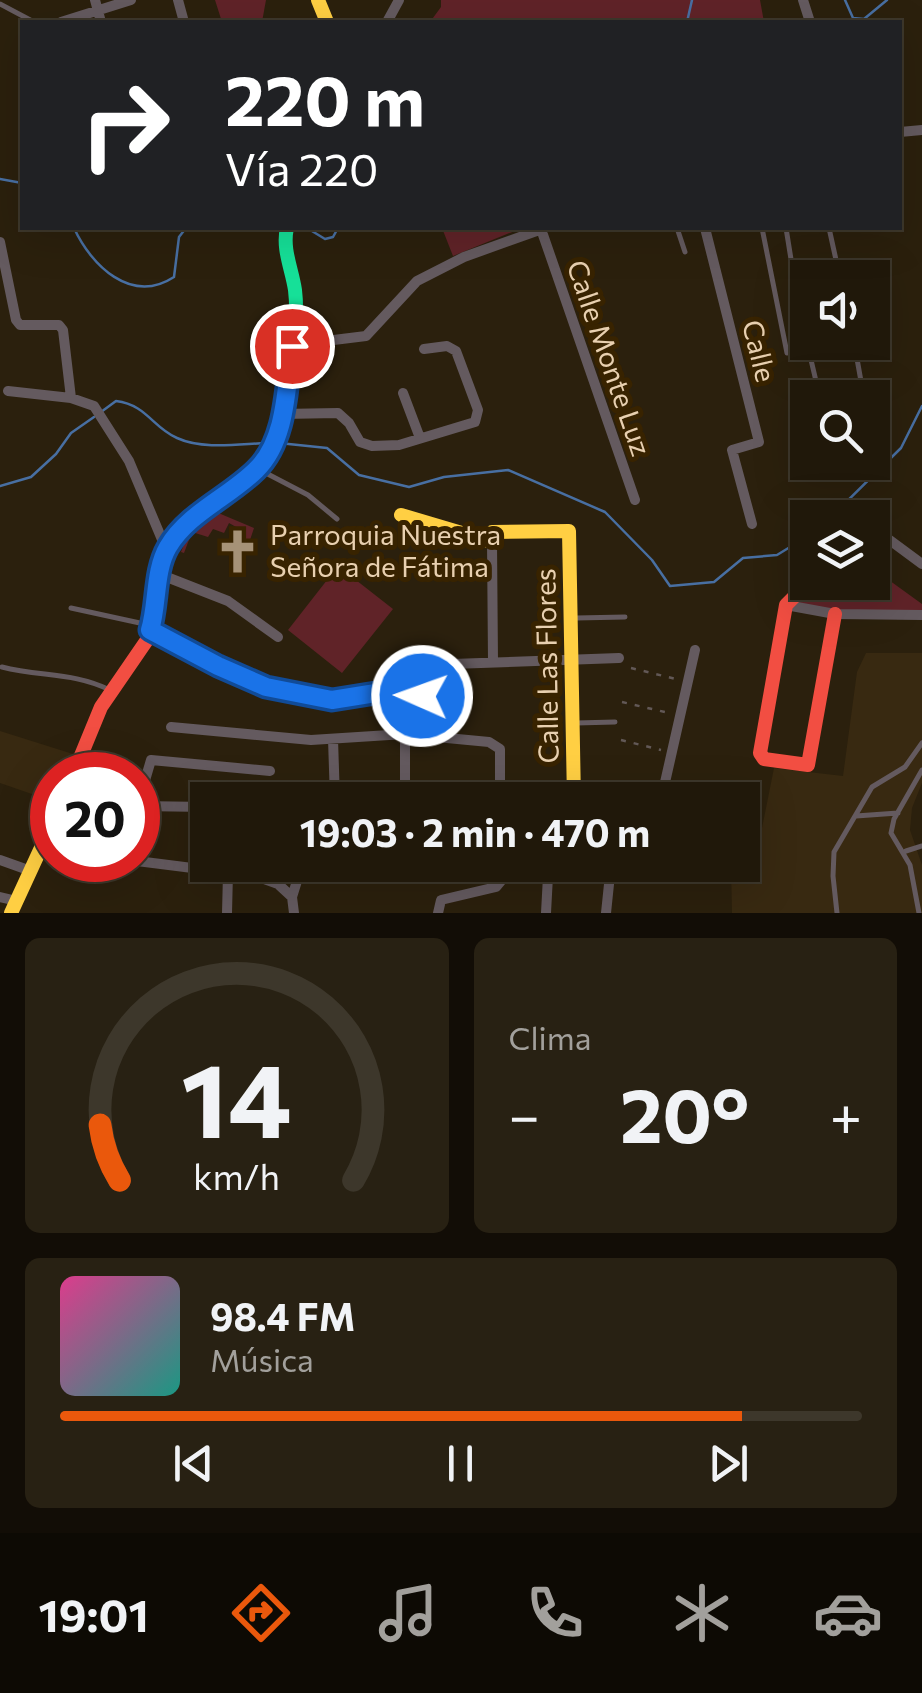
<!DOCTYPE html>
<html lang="es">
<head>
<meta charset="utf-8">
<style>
	:root { --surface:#20180a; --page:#282113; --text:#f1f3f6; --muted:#a2a09c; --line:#3d372b; --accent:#ea580c }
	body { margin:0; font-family:Commissioner,sans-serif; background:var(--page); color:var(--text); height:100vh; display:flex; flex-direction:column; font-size:38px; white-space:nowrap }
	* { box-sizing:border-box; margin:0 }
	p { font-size:32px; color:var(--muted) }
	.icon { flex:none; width:55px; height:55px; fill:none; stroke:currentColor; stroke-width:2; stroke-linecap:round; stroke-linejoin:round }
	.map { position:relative; height:913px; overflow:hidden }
	.sheet { display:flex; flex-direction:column; gap:25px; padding:25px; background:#120d06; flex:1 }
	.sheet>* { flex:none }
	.hud { position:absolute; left:20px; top:20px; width:882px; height:210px; border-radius:0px; box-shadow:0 10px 40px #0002,0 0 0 2px var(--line); background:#202124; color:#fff; overflow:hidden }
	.fabs { position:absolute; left:790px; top:260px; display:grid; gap:20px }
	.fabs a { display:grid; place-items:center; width:100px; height:100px; border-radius:0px; background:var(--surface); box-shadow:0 10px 40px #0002,0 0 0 2px var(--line); font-size:50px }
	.speed { position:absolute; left:30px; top:752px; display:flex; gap:20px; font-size:50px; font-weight:700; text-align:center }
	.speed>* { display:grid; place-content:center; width:130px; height:130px; border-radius:50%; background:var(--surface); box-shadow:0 10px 40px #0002,0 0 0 2px var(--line); line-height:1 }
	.speed .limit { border:15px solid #d22; background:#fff; color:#111 }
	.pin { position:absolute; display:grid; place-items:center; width:85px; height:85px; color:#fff; margin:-42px; border:5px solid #fff; border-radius:50%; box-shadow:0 2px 10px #0007 }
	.me { position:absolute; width:110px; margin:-55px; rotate:272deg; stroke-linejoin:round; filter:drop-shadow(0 0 8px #0008) }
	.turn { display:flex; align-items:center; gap:35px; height:210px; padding:0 40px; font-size:45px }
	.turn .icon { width:130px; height:130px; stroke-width:2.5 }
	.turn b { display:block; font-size:70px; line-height:85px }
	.big { font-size:75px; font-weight:700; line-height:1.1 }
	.sheet .tile { flex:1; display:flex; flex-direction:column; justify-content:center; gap:15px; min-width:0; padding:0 35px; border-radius:15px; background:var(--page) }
	.sheet .dial { align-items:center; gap:0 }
	.dial svg { height:260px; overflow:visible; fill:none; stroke:var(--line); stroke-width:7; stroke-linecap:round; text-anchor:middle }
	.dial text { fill:var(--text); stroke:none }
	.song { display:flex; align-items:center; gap:30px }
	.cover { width:120px; height:120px; border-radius:15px; background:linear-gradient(135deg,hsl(330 70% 55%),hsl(170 70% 35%)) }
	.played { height:10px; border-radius:5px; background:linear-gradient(90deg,var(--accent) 85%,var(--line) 85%) }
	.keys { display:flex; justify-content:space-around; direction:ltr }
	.heat { display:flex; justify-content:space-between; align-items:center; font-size:55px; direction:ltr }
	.sheet .tiles { flex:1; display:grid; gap:25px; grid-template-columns:1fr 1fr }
	.tile:last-child { grid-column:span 2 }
	.trip { position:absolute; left:190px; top:782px; width:570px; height:100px; border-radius:0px; background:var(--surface); box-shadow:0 10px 40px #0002,0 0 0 2px var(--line); font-weight:700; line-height:100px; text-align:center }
	.dock { display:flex; height:160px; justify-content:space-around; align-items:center; background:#0d0a04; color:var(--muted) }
	.dock .icon { width:70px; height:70px }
	.dock .current { color:var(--accent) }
	.dock b { font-size:45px; color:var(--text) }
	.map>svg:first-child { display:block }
	.built { fill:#382911 }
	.green { fill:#602328 }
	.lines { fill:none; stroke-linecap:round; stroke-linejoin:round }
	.stream { stroke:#486fa2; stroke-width:2.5 }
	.path { stroke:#625856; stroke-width:2.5; stroke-dasharray:5 8; stroke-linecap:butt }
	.lane { stroke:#645a5f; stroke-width:5 }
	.street { stroke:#645a5f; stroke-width:10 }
	.fast { stroke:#16e098; stroke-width:14 }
	.slow { stroke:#ffcf43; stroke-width:14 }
	.jam { stroke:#f24e42; stroke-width:14 }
	.route-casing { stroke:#114b97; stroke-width:25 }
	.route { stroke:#1a73e8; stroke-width:18 }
	.labels { text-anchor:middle; stroke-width:10; stroke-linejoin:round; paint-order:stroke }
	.street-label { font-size:28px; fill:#e8d0b0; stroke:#382300 }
	.poi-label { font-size:28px; fill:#e8d0b0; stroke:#382300; text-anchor:start }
</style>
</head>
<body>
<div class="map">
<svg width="922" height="913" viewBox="0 0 922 913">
	<rect width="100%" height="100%" fill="#2b200d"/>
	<path class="built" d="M 866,653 L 922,653 L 922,783 L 912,808 L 910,830 L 922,865 L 922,913 L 732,913 L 731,865 L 742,865 L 743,853 L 757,853 L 774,768 L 843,776 L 857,672 Z
		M 0,731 L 73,754 L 65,775 L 52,775 L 52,801 L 0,783 Z"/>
	<path class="green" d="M 215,0 L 266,0 L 262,22 L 222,22 Z
		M 441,0 L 760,0 L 764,22 L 430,22 L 441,7 Z
		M 442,228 L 522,228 L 453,256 Z
		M 216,512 L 254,528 L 249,543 L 234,537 L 238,528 L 229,523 L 224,533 L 213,529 L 208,537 L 192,532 L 184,553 L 181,552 L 191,526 Z
		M 338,566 L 393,609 L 342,673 L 288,630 Z
		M 875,570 L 922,604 L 922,611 L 841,611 L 794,602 L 814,582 L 827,583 L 843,600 L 862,583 L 872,582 Z"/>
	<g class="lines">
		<path class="stream" d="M 845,0 L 853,18 L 864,19 L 887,0
			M 687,22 L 692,0
			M 0,179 L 22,183
			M 74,228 C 91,265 131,305 174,277 L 179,237 L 186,228
			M 307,228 L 325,239 L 333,237 L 338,228
			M 101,412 L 116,401 C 147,405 152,427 177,438 C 203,450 239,444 266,443
			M 279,443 L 327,448 L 359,475 L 409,487 L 444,477 L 508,470 L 605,512 L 652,560 L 670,586 L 714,582 L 743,558 L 777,555 L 808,536
			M 0,486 L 31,477 L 56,454 L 71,433 L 94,417
			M 830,518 L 901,448 L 922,406"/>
		<path class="path" d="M 631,668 L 676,679
			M 622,702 L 669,713
			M 621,740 L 661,750
			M 625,788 L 651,796"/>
		<path class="lane" d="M 0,4 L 34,22
			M 677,228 L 685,252
			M 762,228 L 787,353
			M 786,228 L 799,309 L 820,398
			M 829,228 L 840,278
			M 854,342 L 864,398
			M 836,462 L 837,466
			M 260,470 L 308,495 L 337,519
			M 71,608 L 149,625
			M 576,618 L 625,617
			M 153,632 L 218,667 L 266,687 L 332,701 L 382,692 L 421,696
			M 2,667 C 41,677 73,672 110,690
			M 576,723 L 615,722
			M 577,787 L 619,786
			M 856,816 L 898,813
			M 906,851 L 922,846
			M 837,913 L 833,876 L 834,852 L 872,787 L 905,767 L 922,743
			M 919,913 L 910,865 L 891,833 L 894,819 L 922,770"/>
		<path class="street" d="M 95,0 L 101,22
			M 178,0 L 184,22
			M 803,0 L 810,22
			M 61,22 L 131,0
			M 387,22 L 399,0
			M 900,132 L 922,130
			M 705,228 L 759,442 L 732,450 L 752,524
			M 541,229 L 635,500
			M 0,242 L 16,320 L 20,325 L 59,325 L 63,330 L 71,398 L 94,406 L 129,461 L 166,549
			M 293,345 L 366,336 L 417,281 L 464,257 L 545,228
			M 8,391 L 71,398
			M 403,393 L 420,438
			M 282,414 L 338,413 L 349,423 L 360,442 L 372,446 L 399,445 L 475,422 L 478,410 L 456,351 L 447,346 L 424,349
			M 872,527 L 922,564
			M 492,542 L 493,662
			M 159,574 L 228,601 L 278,637
			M 786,605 L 835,614 L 922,615
			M 452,664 L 619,658
			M 171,727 L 311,740 L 405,734 L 489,742 L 500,749 L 500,800
			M 405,734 L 405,800
			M 333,739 L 335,800
			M 661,800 L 695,650
			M 138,804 L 151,760 L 270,771
			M 138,806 L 208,807
			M 0,860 L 31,871
			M 129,860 L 256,876 L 278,884 L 292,897 L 302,865
			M 342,865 L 394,874
			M 0,897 L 17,901
			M 292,897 L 294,913
			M 227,913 L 228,873
			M 438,913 L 441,900 L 496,887 L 501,881 L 501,865
			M 546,913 L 548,876 L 594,865
			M 606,913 L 611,865"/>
		<path class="fast" d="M 286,392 C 291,360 299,323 295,290 C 292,269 282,249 287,228"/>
		<path class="slow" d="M 318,0 L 327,22
			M 401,515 L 492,542 L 492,532 L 569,531 L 574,800
			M 11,913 L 52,824"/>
		<path class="jam" d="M 809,582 L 786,605 L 760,753 L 764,759 L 808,765 L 835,614
			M 73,775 L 101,707 L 147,640 L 166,549 L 196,516 L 258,469 L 272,449 L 280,428 L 286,392"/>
	</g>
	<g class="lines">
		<defs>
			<path id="route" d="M 292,346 C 286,386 287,440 256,470 C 229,497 188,513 168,547 C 154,571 158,604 150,630 L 218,666 L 266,687 L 332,700 L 382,692 L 422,696"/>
		</defs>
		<use href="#route" class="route-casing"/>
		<use href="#route" class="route"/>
	</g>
	<defs>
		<symbol id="church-bare" viewBox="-9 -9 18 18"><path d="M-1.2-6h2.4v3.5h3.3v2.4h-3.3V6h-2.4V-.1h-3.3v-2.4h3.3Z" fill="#a69277" stroke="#382300" stroke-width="2.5" paint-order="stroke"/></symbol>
	</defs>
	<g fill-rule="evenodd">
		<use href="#church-bare" x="206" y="520" width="63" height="63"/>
	</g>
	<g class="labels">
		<g class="street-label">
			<text transform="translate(759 351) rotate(76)" y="10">Calle</text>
			<text transform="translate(609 358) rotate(71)" y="10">Calle Monte Luz</text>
			<text transform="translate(547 666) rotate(-91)" y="10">Calle Las Flores</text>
		</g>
		<g class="poi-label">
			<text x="270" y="545">Parroquia Nuestra<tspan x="270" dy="32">Señora de Fátima</tspan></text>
		</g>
	</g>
</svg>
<div class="fabs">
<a><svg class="icon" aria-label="sound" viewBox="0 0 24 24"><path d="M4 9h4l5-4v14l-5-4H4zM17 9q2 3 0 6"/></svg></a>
<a><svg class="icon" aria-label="search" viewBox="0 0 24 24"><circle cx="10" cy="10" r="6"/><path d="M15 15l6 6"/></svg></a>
<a><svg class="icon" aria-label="layers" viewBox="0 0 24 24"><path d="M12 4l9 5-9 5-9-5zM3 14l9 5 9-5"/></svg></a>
</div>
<div class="speed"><div class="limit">20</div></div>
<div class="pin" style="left:292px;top:346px;background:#d93025"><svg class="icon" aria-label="arrive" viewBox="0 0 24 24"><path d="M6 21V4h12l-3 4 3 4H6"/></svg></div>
<svg class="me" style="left:422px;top:696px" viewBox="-20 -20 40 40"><circle r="17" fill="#1a73e8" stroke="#fff" stroke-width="3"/><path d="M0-11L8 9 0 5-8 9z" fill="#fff"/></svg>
<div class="trip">19:03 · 2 min · 470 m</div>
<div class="hud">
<div class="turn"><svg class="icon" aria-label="right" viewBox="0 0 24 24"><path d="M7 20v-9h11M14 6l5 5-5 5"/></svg><div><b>220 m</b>Vía 220</div></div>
</div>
</div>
<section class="sheet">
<div class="tiles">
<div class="tile dial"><svg viewBox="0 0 100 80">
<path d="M14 69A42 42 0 1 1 86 69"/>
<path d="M14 69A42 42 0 0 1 8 52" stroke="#ea580c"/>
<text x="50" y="56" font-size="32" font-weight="700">14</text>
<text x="50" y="72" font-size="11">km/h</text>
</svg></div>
<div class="tile"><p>Clima</p>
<div class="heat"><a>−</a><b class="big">20°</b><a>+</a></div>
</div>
<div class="tile">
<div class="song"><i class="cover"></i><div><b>98.4 FM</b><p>Música</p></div></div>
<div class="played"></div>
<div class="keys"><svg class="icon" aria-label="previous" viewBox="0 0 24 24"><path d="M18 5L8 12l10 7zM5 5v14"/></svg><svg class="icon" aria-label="pause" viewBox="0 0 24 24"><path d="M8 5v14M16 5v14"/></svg><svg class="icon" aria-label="next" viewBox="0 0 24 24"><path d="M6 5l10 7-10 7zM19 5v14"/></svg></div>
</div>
</div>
</section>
<nav class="dock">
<b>19:01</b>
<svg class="icon current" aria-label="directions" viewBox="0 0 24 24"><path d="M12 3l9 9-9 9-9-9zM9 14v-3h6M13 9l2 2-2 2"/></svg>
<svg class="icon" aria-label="music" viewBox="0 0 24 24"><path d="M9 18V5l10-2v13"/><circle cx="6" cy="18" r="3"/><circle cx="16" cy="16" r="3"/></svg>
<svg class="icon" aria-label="phone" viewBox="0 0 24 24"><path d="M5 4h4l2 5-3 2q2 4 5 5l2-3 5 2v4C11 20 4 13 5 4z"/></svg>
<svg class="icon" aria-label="climate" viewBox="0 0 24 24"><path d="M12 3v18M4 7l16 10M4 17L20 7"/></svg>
<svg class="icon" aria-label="car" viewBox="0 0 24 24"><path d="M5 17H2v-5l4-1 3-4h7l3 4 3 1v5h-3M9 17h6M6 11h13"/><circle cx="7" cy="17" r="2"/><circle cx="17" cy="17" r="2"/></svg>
</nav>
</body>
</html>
